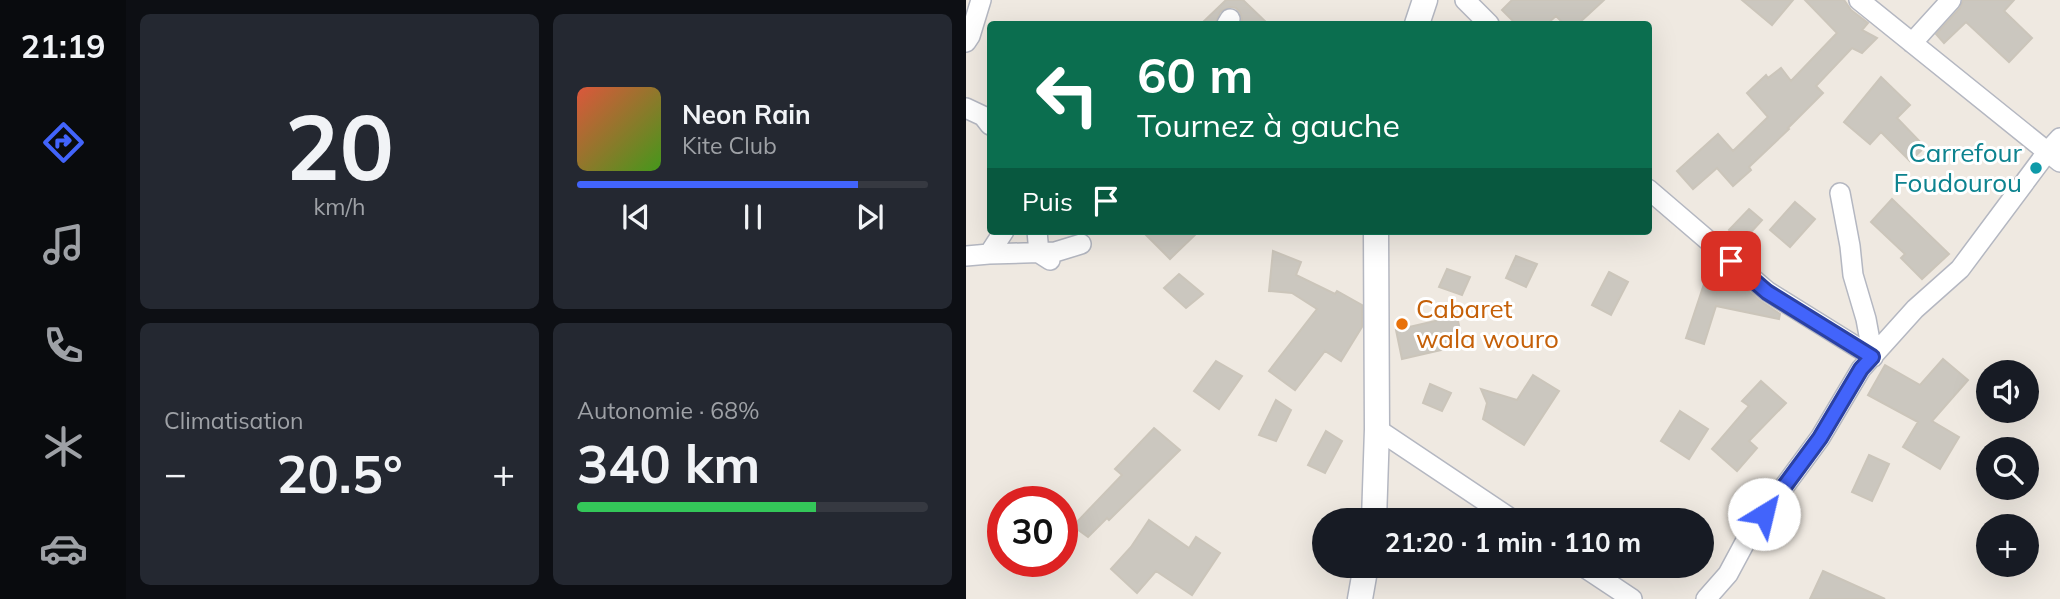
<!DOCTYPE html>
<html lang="fr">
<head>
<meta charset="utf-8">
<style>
	:root { --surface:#171b24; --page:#242831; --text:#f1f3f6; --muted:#9ea1a6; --line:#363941; --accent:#4264fb }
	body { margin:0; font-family:Mulish,sans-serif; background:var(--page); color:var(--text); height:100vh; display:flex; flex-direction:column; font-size:26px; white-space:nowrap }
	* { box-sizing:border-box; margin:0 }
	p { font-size:23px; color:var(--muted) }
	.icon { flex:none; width:38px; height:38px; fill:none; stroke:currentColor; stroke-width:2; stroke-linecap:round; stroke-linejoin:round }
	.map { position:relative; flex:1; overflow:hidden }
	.sheet { display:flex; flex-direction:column; gap:14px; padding:14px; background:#0d0f14; width:840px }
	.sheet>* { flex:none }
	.hud { position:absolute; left:21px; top:21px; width:665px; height:214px; border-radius:7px; box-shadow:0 7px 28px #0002; background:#0b6e4f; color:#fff; overflow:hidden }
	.fabs { position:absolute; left:1010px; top:360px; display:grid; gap:14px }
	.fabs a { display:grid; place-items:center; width:63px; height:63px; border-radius:50%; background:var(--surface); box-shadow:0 7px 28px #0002; font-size:35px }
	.speed { position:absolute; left:21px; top:486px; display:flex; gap:14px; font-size:35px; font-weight:700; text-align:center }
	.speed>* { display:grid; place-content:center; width:91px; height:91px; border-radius:50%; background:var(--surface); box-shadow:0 7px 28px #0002; line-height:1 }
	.speed .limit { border:10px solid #d22; background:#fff; color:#111 }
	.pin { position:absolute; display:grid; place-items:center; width:60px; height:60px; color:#fff; margin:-30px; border-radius:14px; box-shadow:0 4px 10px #0006 }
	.me { position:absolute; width:77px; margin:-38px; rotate:36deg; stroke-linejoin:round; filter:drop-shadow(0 0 5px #0008) }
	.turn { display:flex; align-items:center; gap:24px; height:147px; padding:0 35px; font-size:32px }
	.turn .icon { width:91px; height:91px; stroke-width:2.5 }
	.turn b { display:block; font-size:49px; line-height:60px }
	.then { display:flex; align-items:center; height:66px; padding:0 35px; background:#0003; gap:14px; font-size:26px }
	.big { font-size:52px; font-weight:700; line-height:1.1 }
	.sheet .tile { flex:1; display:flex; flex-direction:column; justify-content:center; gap:10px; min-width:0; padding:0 24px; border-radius:10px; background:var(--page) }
	.sheet .dial { align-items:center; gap:0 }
	.dial b { font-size:91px; line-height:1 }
	.song { display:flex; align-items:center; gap:21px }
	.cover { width:84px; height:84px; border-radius:10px; background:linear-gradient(135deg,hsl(10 70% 55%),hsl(100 70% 35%)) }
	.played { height:7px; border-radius:4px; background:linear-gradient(90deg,var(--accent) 80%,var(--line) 80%) }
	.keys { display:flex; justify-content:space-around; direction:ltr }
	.heat { display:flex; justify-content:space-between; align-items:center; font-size:38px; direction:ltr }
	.charge { height:10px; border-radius:5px; background:linear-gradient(90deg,#34c759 68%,var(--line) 0) }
	.sheet .tiles { flex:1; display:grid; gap:14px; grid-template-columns:repeat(2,1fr) }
	.trip { position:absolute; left:346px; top:508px; width:402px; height:70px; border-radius:35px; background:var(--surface); box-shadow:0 7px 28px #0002; font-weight:700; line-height:70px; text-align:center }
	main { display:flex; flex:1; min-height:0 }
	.menu { display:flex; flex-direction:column; width:126px; justify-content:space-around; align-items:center; background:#090b0e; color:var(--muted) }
	.menu .icon { width:49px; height:49px }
	.menu .active { color:var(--accent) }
	.menu b { font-size:32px; color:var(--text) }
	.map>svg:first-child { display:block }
	.building { fill:#cbc7bf; stroke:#cbc5ba; stroke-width:2 }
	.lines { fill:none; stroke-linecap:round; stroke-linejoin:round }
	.minor-casing { stroke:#b4b7c1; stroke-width:22 }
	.tertiary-casing { stroke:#b4b7c1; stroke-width:27 }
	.minor { stroke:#fff; stroke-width:19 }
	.tertiary { stroke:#fff; stroke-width:24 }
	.route-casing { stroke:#2b41a3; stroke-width:18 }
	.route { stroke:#4264fb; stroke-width:12 }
	.culture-dot { fill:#0f9aa8; stroke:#fff; stroke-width:2.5 }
	.food-dot { fill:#e8710a; stroke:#fff; stroke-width:2.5 }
	.labels { text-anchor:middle; stroke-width:6; stroke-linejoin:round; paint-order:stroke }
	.culture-label { font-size:26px; fill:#0d838f; stroke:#fff; text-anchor:end }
	.food-label { font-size:26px; fill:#c56008; stroke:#fff; text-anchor:start }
</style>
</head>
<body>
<main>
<nav class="menu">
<b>21:19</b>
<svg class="icon active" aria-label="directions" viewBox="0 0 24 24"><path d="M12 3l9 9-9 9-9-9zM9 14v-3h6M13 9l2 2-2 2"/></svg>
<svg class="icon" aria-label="music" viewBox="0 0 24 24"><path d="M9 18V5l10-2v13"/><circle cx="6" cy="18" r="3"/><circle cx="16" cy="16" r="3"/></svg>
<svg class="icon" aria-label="phone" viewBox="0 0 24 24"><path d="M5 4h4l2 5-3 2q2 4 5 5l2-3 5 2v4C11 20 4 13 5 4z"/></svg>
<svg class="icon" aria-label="climate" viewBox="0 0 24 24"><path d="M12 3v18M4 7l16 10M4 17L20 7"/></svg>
<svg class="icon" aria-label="car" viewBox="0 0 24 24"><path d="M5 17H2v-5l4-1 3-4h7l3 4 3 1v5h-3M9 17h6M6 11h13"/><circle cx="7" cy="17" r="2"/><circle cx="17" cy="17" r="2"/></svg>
</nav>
<section class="sheet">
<div class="tiles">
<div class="tile dial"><b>20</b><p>km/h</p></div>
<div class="tile">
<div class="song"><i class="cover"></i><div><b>Neon Rain</b><p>Kite Club</p></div></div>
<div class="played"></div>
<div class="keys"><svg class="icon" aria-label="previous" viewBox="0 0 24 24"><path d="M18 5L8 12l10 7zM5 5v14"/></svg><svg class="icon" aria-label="pause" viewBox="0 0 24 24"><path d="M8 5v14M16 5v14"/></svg><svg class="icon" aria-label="next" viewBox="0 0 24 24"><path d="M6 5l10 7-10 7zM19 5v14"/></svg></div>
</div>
<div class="tile"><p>Climatisation</p>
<div class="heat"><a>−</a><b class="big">20.5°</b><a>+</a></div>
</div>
<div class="tile"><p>Autonomie · 68%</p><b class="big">340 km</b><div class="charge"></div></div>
</div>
</section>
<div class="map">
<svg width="1094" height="599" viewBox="0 0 1094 599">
	<rect width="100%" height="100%" fill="#efe9e1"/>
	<path class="building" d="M 260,0 L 277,0 L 302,24 L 275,24 L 276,19 L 274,12 L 270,8 L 264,7 L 254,12 L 249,24 L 235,24 Z
		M 546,0 L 638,0 L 612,24 L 598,24 L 590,16 L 581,24 L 550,24 L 536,10 Z
		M 776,0 L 827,0 L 806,25 Z
		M 839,0 L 878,0 L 885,10 L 902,23 L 896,30 L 911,38 L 896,53 L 886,48 L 850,86 L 857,93 L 822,128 L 823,129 L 783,167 L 785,170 L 767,186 L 751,168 L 727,189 L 711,171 L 752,134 L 767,151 L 802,117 L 781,93 L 800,75 L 802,78 L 815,68 L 825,81 L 871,33 Z
		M 997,0 L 1048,0 L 1038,11 L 1066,38 L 1043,62 L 1000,22 L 978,43 L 970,34 L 994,8 Z
		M 915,77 L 944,105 L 931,118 L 959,147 L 944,161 L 915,132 L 904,144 L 878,122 Z
		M 926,199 L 983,254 L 956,279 L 935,258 L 939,254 L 905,222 Z
		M 829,202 L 849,219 L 824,247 L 804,230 Z
		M 783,209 L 796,220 L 776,242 L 763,230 Z
		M 176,231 L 233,231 L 204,259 Z
		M 307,251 L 335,262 L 330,275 L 369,294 L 371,291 L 396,305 L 396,327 L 375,361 L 359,351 L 329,390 L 303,371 L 351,309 L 326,293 L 303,291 Z
		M 550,256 L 571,264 L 560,287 L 540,278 Z
		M 481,269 L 504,277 L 496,295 L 473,287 Z
		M 643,272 L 662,282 L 645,315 L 626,305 Z
		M 213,274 L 237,294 L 220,308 L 198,288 Z
		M 739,281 L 771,292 L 773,283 L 793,300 L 814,314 L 813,319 L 750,306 L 738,344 L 720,338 Z
		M 491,316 L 497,345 L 436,359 L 430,330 Z
		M 977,359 L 1002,380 L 966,421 L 993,437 L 974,469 L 937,447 L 952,422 L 902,395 L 919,365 L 954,385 Z
		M 250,361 L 276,376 L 253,409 L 228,391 Z
		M 567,375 L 593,391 L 558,445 L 517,419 L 521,403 L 515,389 L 551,400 Z
		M 795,381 L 820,403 L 783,441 L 791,448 L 771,471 L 746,449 L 783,406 L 776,401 Z
		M 464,384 L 485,393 L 476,411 L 457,403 Z
		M 310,400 L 325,410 L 310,441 L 293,435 Z
		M 714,411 L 742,429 L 723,459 L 695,441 Z
		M 188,428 L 214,450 L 143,520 L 141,518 L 122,537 L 107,526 L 156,475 L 149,469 Z
		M 360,431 L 376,441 L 359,473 L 342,465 Z
		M 903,455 L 923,464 L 906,501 L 886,492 Z
		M 183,520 L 223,548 L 230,537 L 254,553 L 226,595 L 190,571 L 171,593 L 145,569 L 165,547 Z
		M 857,571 L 919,599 L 844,599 Z"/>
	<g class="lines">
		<defs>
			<path id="minor" d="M 499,0 L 523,24
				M 893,0 L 1094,162
				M 261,24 L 264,19
				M 0,42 L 4,36 L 15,0
				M 946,43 L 985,0
				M 0,108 L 17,116 L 24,125
				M 682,189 L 801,291 L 907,357 L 900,319 L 887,275 L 884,246 L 874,193
				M 71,231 L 73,253 L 84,260
				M 23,254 L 89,252 L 115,244
				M 0,256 L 23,254 L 38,231
				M 411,429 L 547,520
				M 615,565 L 666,599
				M 740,599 L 762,574 L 784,533 L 854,438 L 895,369 L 949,309 L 994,269 L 1082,151 L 1094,138"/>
			<path id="tertiary" d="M 451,24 L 459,0
				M 408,520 L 411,429 L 410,231
				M 394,599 L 400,565"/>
		</defs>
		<use href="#minor" class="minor-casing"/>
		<use href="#tertiary" class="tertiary-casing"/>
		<use href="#minor" class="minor"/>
		<use href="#tertiary" class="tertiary"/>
	</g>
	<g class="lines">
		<defs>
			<path id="route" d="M 765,261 L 801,292 L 906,357 L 895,369 L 854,438 L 798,514"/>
		</defs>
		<use href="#route" class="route-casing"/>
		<use href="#route" class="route"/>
	</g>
	<circle class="culture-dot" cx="1070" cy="168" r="7"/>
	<circle class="food-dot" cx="436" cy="324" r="7"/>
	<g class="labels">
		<g class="culture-label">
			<text x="1056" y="162">Carrefour<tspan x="1056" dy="30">Foudourou</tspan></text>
		</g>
		<g class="food-label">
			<text x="450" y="318">Cabaret<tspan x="450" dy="30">wala wouro</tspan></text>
		</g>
	</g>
</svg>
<div class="fabs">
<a><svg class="icon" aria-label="sound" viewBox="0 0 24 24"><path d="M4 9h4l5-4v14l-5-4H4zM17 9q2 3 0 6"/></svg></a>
<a><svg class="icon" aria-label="search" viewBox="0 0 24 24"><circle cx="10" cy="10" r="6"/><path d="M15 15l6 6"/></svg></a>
<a>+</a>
</div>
<div class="speed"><div class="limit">30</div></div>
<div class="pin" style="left:765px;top:261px;background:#d93025"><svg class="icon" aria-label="arrive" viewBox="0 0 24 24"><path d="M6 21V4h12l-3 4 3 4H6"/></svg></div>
<svg class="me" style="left:798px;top:514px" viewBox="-20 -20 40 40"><circle r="19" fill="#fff"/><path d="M0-13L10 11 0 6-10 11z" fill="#4264fb"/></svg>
<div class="trip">21:20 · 1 min · 110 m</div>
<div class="hud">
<div class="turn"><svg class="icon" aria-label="left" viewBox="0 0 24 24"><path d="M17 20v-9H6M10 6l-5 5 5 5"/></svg><div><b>60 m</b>Tournez à gauche</div></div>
<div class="then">Puis<svg class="icon" aria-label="arrive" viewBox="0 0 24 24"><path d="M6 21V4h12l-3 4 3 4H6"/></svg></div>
</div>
</div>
</main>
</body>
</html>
